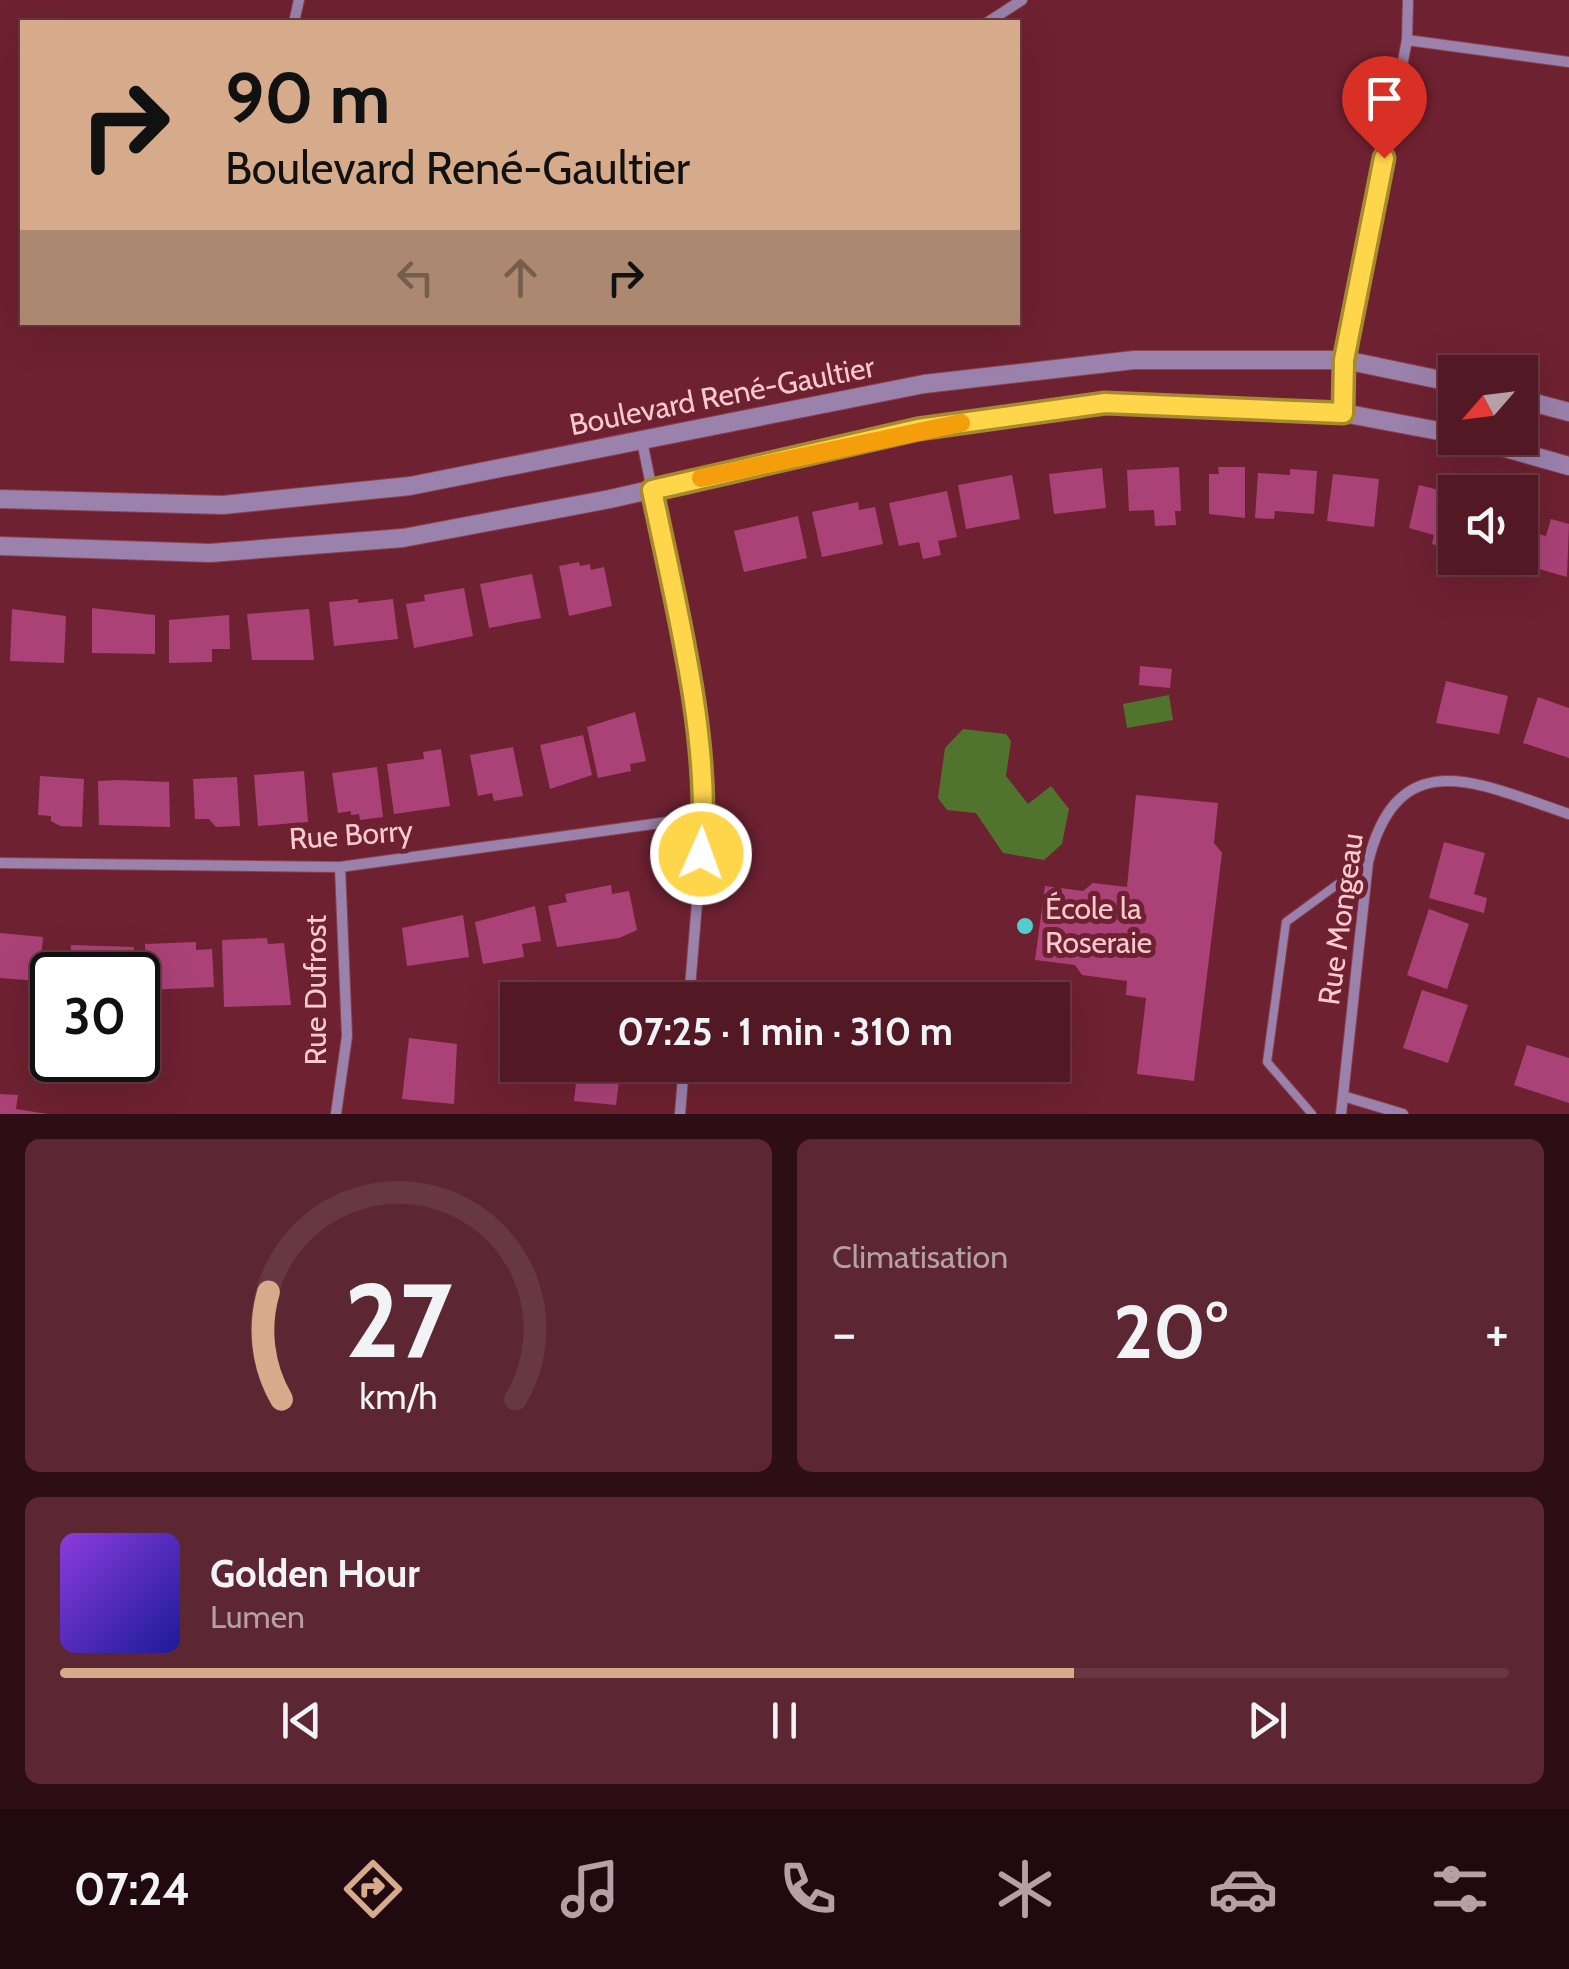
<!DOCTYPE html>
<html lang="fr">
<head>
<meta charset="utf-8">
<style>
	:root { --surface:#521925; --page:#5c2632; --text:#f1f3f6; --muted:#b5a0a7; --line:#683842; --accent:#d6ab8b }
	body { margin:0; font-family:Cabin,sans-serif; background:var(--page); color:var(--text); height:100vh; display:flex; flex-direction:column; font-size:38px; white-space:nowrap }
	* { box-sizing:border-box; margin:0 }
	p { font-size:32px; color:var(--muted) }
	.icon { flex:none; width:55px; height:55px; fill:none; stroke:currentColor; stroke-width:2; stroke-linecap:round; stroke-linejoin:round }
	.map { position:relative; height:1114px; overflow:hidden }
	.drawer { display:flex; flex-direction:column; gap:25px; padding:25px; background:#2d0e14; flex:1 }
	.drawer>* { flex:none }
	.top-card { position:absolute; left:20px; top:20px; width:1000px; height:305px; border-radius:0px; box-shadow:0 10px 40px #0002,0 0 0 2px var(--line); background:#d6ab8b; color:#111; overflow:hidden }
	.needle { width:65px; rotate:242deg }
	.buttons { position:absolute; left:1438px; top:355px; display:grid; gap:20px }
	.buttons a { display:grid; place-items:center; width:100px; height:100px; border-radius:0px; background:var(--surface); box-shadow:0 10px 40px #0002,0 0 0 2px var(--line); font-size:50px }
	.speed { position:absolute; left:30px; top:952px; display:flex; gap:20px; font-size:50px; font-weight:700; text-align:center }
	.speed>* { display:grid; place-content:center; width:130px; height:130px; border-radius:50%; background:var(--surface); box-shadow:0 10px 40px #0002,0 0 0 2px var(--line); line-height:1 }
	.speed .limit { border:5px solid #111; border-radius:15px; background:#fff; color:#111 }
	.pin { position:absolute; display:grid; place-items:center; width:85px; height:85px; color:#fff; margin:-102px -42px; border-radius:50% 50% 50% 0; rotate:-45deg; box-shadow:0 0 10px #0007 }
	.pin .icon { rotate:45deg }
	.me { position:absolute; width:110px; margin:-55px; rotate:2deg; stroke-linejoin:round; filter:drop-shadow(0 0 8px #0008) }
	.turn { display:flex; align-items:center; gap:35px; height:210px; padding:0 40px; font-size:45px }
	.turn .icon { width:130px; height:130px; stroke-width:2.5 }
	.turn b { display:block; font-size:70px; line-height:85px }
	.lanes { display:flex; align-items:center; height:95px; padding:0 40px; background:#0003; justify-content:center; gap:50px; direction:ltr }
	.lanes .off { opacity:.35 }
	.big { font-size:75px; font-weight:700; line-height:1.1 }
	.drawer .widget { flex:1; display:flex; flex-direction:column; justify-content:center; gap:15px; min-width:0; padding:0 35px; border-radius:15px; background:var(--page) }
	.drawer .dial { align-items:center; gap:0 }
	.dial svg { height:260px; overflow:visible; fill:none; stroke:var(--line); stroke-width:7; stroke-linecap:round; text-anchor:middle }
	.dial text { fill:var(--text); stroke:none }
	.song { display:flex; align-items:center; gap:30px }
	.cover { width:120px; height:120px; border-radius:15px; background:linear-gradient(135deg,hsl(270 70% 55%),hsl(240 70% 35%)) }
	.played { height:10px; border-radius:5px; background:linear-gradient(90deg,var(--accent) 70%,var(--line) 70%) }
	.keys { display:flex; justify-content:space-around; direction:ltr }
	.heat { display:flex; justify-content:space-between; align-items:center; font-size:55px; direction:ltr }
	.drawer .tiles { flex:1; display:grid; gap:25px; grid-template-columns:1fr 1fr }
	.widget:last-child { grid-column:span 2 }
	.trip { position:absolute; left:500px; top:982px; width:570px; height:100px; border-radius:0px; background:var(--surface); box-shadow:0 10px 40px #0002,0 0 0 2px var(--line); font-weight:700; line-height:100px; text-align:center }
	.tab-bar { display:flex; height:160px; justify-content:space-around; align-items:center; background:#210a0f; color:var(--muted) }
	.tab-bar .icon { width:70px; height:70px }
	.tab-bar .active { color:var(--accent) }
	.tab-bar b { font-size:45px; color:var(--text) }
	.map>svg:first-child { display:block }
	.green { fill:#50742e }
	.building { fill:#ab4277 }
	.lines { fill:none; stroke-linecap:round; stroke-linejoin:round }
	.service-casing { stroke:#8a4350; stroke-width:10 }
	.minor-casing { stroke:#8a4350; stroke-width:12 }
	.tertiary-casing { stroke:#8a4350; stroke-width:20 }
	.service { stroke:#9b82ac; stroke-width:8 }
	.minor { stroke:#9b82ac; stroke-width:10 }
	.tertiary { stroke:#9b82ac; stroke-width:18 }
	.route-casing { stroke:#a68a30; stroke-width:25 }
	.route { stroke:#ffd54a; stroke-width:18 }
	.slow { stroke:#f59e0b; stroke-width:18 }
	.poi-dot { fill:#53cdc9; stroke:#6e2131; stroke-width:4 }
	.labels { text-anchor:middle; stroke-width:10; stroke-linejoin:round; paint-order:stroke }
	.street-label { font-size:30px; fill:#facace; stroke:#6e2131 }
	.poi-label { font-size:30px; fill:#facace; stroke:#6e2131; text-anchor:start }
</style>
</head>
<body>
<div class="map">
<svg width="1569" height="1114" viewBox="0 0 1569 1114">
	<rect width="100%" height="100%" fill="#6e2131"/>
	<path class="green" d="M 1169,695 L 1173,720 L 1127,728 L 1123,704 Z
		M 963,729 L 1006,734 L 1011,741 L 1006,776 L 1028,804 L 1051,786 L 1069,809 L 1062,844 L 1044,860 L 1003,853 L 976,813 L 947,810 L 938,798 L 945,748 Z"/>
	<path class="building" d="M 1179,467 L 1181,511 L 1175,511 L 1176,525 L 1155,526 L 1154,510 L 1129,511 L 1127,470 Z
		M 1218,467 L 1245,467 L 1245,518 L 1209,514 L 1209,474 L 1219,474 Z
		M 1102,468 L 1106,508 L 1054,514 L 1049,474 Z
		M 1290,469 L 1317,471 L 1314,514 L 1275,511 L 1274,519 L 1255,518 L 1258,473 L 1290,475 Z
		M 1333,474 L 1379,479 L 1374,527 L 1327,521 Z
		M 1012,475 L 1020,519 L 966,529 L 958,485 Z
		M 1419,485 L 1455,494 L 1455,550 L 1432,544 L 1434,535 L 1409,528 Z
		M 947,491 L 957,537 L 938,541 L 941,555 L 923,559 L 919,542 L 899,546 L 889,503 Z
		M 858,502 L 859,510 L 875,507 L 883,544 L 822,557 L 812,512 Z
		M 798,516 L 807,558 L 744,572 L 734,531 Z
		M 1551,519 L 1569,524 L 1567,577 L 1518,563 L 1528,531 L 1546,536 Z
		M 579,562 L 580,566 L 590,564 L 591,570 L 604,567 L 612,606 L 569,616 L 559,566 Z
		M 532,574 L 541,618 L 489,628 L 480,584 Z
		M 464,588 L 473,636 L 414,648 L 406,604 L 425,601 L 424,595 Z
		M 358,599 L 358,603 L 393,599 L 398,639 L 334,646 L 329,602 Z
		M 92,608 L 155,615 L 155,654 L 92,653 Z
		M 12,609 L 66,616 L 64,663 L 10,661 Z
		M 309,609 L 314,660 L 252,660 L 247,614 Z
		M 229,615 L 230,649 L 212,649 L 212,662 L 169,663 L 169,620 Z
		M 1140,666 L 1172,669 L 1170,688 L 1139,685 Z
		M 1446,681 L 1508,696 L 1499,734 L 1436,723 Z
		M 1538,697 L 1569,708 L 1569,758 L 1523,743 Z
		M 635,712 L 646,761 L 630,764 L 631,771 L 598,778 L 587,727 Z
		M 583,735 L 592,775 L 550,789 L 540,745 Z
		M 513,747 L 523,796 L 494,801 L 492,793 L 478,796 L 470,755 Z
		M 441,749 L 450,806 L 394,814 L 387,764 L 424,759 L 423,752 Z
		M 377,767 L 383,817 L 360,820 L 359,814 L 351,815 L 351,811 L 338,813 L 332,773 Z
		M 304,771 L 308,822 L 258,826 L 254,775 Z
		M 40,776 L 84,779 L 82,827 L 60,826 L 51,821 L 51,816 L 38,815 Z
		M 237,777 L 240,826 L 216,827 L 209,819 L 195,819 L 193,779 Z
		M 119,780 L 169,782 L 170,827 L 99,825 L 98,781 Z
		M 1136,795 L 1218,803 L 1214,843 L 1222,853 L 1194,1081 L 1137,1074 L 1146,998 L 1126,995 L 1127,981 L 1082,975 L 1075,965 L 1035,960 L 1045,886 L 1083,891 L 1093,883 L 1127,887 Z
		M 1444,842 L 1485,853 L 1474,894 L 1487,898 L 1484,913 L 1429,898 Z
		M 611,885 L 612,894 L 629,891 L 637,930 L 619,938 L 557,947 L 548,906 L 567,902 L 565,894 Z
		M 535,906 L 541,941 L 522,944 L 524,957 L 483,964 L 475,922 Z
		M 1429,909 L 1469,924 L 1447,989 L 1407,975 Z
		M 463,915 L 469,957 L 407,966 L 402,928 Z
		M 0,933 L 43,937 L 39,981 L 0,978 Z
		M 267,938 L 268,944 L 284,943 L 291,1005 L 224,1007 L 222,940 Z
		M 196,942 L 196,950 L 212,949 L 214,987 L 147,990 L 145,944 Z
		M 71,945 L 134,947 L 133,975 L 70,975 Z
		M 1422,990 L 1468,1005 L 1448,1063 L 1403,1048 Z
		M 409,1038 L 457,1044 L 454,1104 L 402,1099 Z
		M 1527,1045 L 1569,1058 L 1569,1103 L 1514,1085 Z
		M 578,1065 L 621,1065 L 616,1105 L 574,1101 Z
		M 0,1094 L 18,1095 L 16,1109 L 48,1114 L 0,1114 Z"/>
	<g class="lines">
		<defs>
			<path id="service" d="M 1312,1114 L 1267,1062 L 1286,922 L 1368,862"/>
			<path id="minor" d="M 294,22 L 299,0
				M 988,22 L 1022,0
				M 1407,40 L 1569,62
				M 1343,413 L 1345,360 L 1407,40 L 1408,0
				M 642,441 L 689,673 L 704,817 L 689,1000
				M 0,863 L 340,867 L 704,817
				M 1343,1096 L 1403,1114
				M 336,1114 L 347,1036 L 340,867
				M 680,1114 L 684,1065
				M 1341,1114 L 1368,862 C 1399,739 1481,785 1569,814"/>
			<path id="tertiary" d="M 1520,399 L 1569,412
				M 1470,438 L 1569,466
				M 0,499 L 223,505 L 410,486 L 924,384 L 1134,360 L 1345,360 L 1455,383
				M 0,546 L 210,553 L 403,538 L 610,499 L 918,429 L 1105,403 L 1343,413 L 1455,434"/>
		</defs>
		<use href="#service" class="service-casing"/>
		<use href="#minor" class="minor-casing"/>
		<use href="#tertiary" class="tertiary-casing"/>
		<use href="#service" class="service"/>
		<use href="#minor" class="minor"/>
		<use href="#tertiary" class="tertiary"/>
	</g>
	<g class="lines">
		<defs>
			<path id="route" d="M 701,854 C 712,741 675,602 652,490 L 918,429 L 1105,403 L 1343,413 L 1344,360 L 1384,158"/>
		</defs>
		<use href="#route" class="route-casing"/>
		<use href="#route" class="route"/>
		<path class="slow" d="M 701,478 L 961,423"/>
	</g>
	<circle class="poi-dot" cx="1025" cy="926" r="10"/>
	<g class="labels">
		<g class="street-label">
			<text transform="translate(722 396) rotate(-11)" y="10">Boulevard René-Gaultier</text>
			<text transform="translate(351 835) rotate(-4)" y="10">Rue Borry</text>
			<text transform="translate(1341 919) rotate(-82)" y="10">Rue Mongeau</text>
			<text transform="translate(316 990) rotate(-90)" y="10">Rue Dufrost</text>
		</g>
		<g class="poi-label">
			<text x="1045" y="919">École la<tspan x="1045" dy="34">Roseraie</tspan></text>
		</g>
	</g>
</svg>
<div class="buttons">
<a><svg class="needle" viewBox="-14 -14 28 28"><path d="M0-13l5 13h-10z" fill="#e53935"/><path d="M0 13l5-13h-10z" fill="#b5a0a7"/></svg></a>
<a><svg class="icon" aria-label="sound" viewBox="0 0 24 24"><path d="M4 9h4l5-4v14l-5-4H4zM17 9q2 3 0 6"/></svg></a>
</div>
<div class="speed"><div class="limit">30</div></div>
<div class="pin" style="left:1384px;top:158px;background:#d93025"><svg class="icon" aria-label="arrive" viewBox="0 0 24 24"><path d="M6 21V4h12l-3 4 3 4H6"/></svg></div>
<svg class="me" style="left:701px;top:854px" viewBox="-20 -20 40 40"><circle r="17" fill="#ffd54a" stroke="#fff" stroke-width="3"/><path d="M0-11L8 9 0 5-8 9z" fill="#fff"/></svg>
<div class="trip">07:25 · 1 min · 310 m</div>
<div class="top-card">
<div class="turn"><svg class="icon" aria-label="right" viewBox="0 0 24 24"><path d="M7 20v-9h11M14 6l5 5-5 5"/></svg><div><b>90 m</b>Boulevard René-Gaultier</div></div>
<div class="lanes"><svg class="icon off" aria-label="left" viewBox="0 0 24 24"><path d="M17 20v-9H6M10 6l-5 5 5 5"/></svg><svg class="icon off" aria-label="ahead" viewBox="0 0 24 24"><path d="M12 20V5M6 11l6-6 6 6"/></svg><svg class="icon" aria-label="right" viewBox="0 0 24 24"><path d="M7 20v-9h11M14 6l5 5-5 5"/></svg></div>
</div>
</div>
<section class="drawer">
<div class="tiles">
<div class="widget dial"><svg viewBox="0 0 100 80">
<path d="M14 69A42 42 0 1 1 86 69"/>
<path d="M14 69A42 42 0 0 1 10 36" stroke="#d6ab8b"/>
<text x="50" y="56" font-size="32" font-weight="700">27</text>
<text x="50" y="72" font-size="11">km/h</text>
</svg></div>
<div class="widget"><p>Climatisation</p>
<div class="heat"><a>−</a><b class="big">20°</b><a>+</a></div>
</div>
<div class="widget">
<div class="song"><i class="cover"></i><div><b>Golden Hour</b><p>Lumen</p></div></div>
<div class="played"></div>
<div class="keys"><svg class="icon" aria-label="previous" viewBox="0 0 24 24"><path d="M18 5L8 12l10 7zM5 5v14"/></svg><svg class="icon" aria-label="pause" viewBox="0 0 24 24"><path d="M8 5v14M16 5v14"/></svg><svg class="icon" aria-label="next" viewBox="0 0 24 24"><path d="M6 5l10 7-10 7zM19 5v14"/></svg></div>
</div>
</div>
</section>
<nav class="tab-bar">
<b>07:24</b>
<svg class="icon active" aria-label="directions" viewBox="0 0 24 24"><path d="M12 3l9 9-9 9-9-9zM9 14v-3h6M13 9l2 2-2 2"/></svg>
<svg class="icon" aria-label="music" viewBox="0 0 24 24"><path d="M9 18V5l10-2v13"/><circle cx="6" cy="18" r="3"/><circle cx="16" cy="16" r="3"/></svg>
<svg class="icon" aria-label="phone" viewBox="0 0 24 24"><path d="M5 4h4l2 5-3 2q2 4 5 5l2-3 5 2v4C11 20 4 13 5 4z"/></svg>
<svg class="icon" aria-label="climate" viewBox="0 0 24 24"><path d="M12 3v18M4 7l16 10M4 17L20 7"/></svg>
<svg class="icon" aria-label="car" viewBox="0 0 24 24"><path d="M5 17H2v-5l4-1 3-4h7l3 4 3 1v5h-3M9 17h6M6 11h13"/><circle cx="7" cy="17" r="2"/><circle cx="17" cy="17" r="2"/></svg>
<svg class="icon" aria-label="filters" viewBox="0 0 24 24"><path d="M4 7h16M4 17h16"/><circle cx="9" cy="7" r="2"/><circle cx="15" cy="17" r="2"/></svg>
</nav>
</body>
</html>
